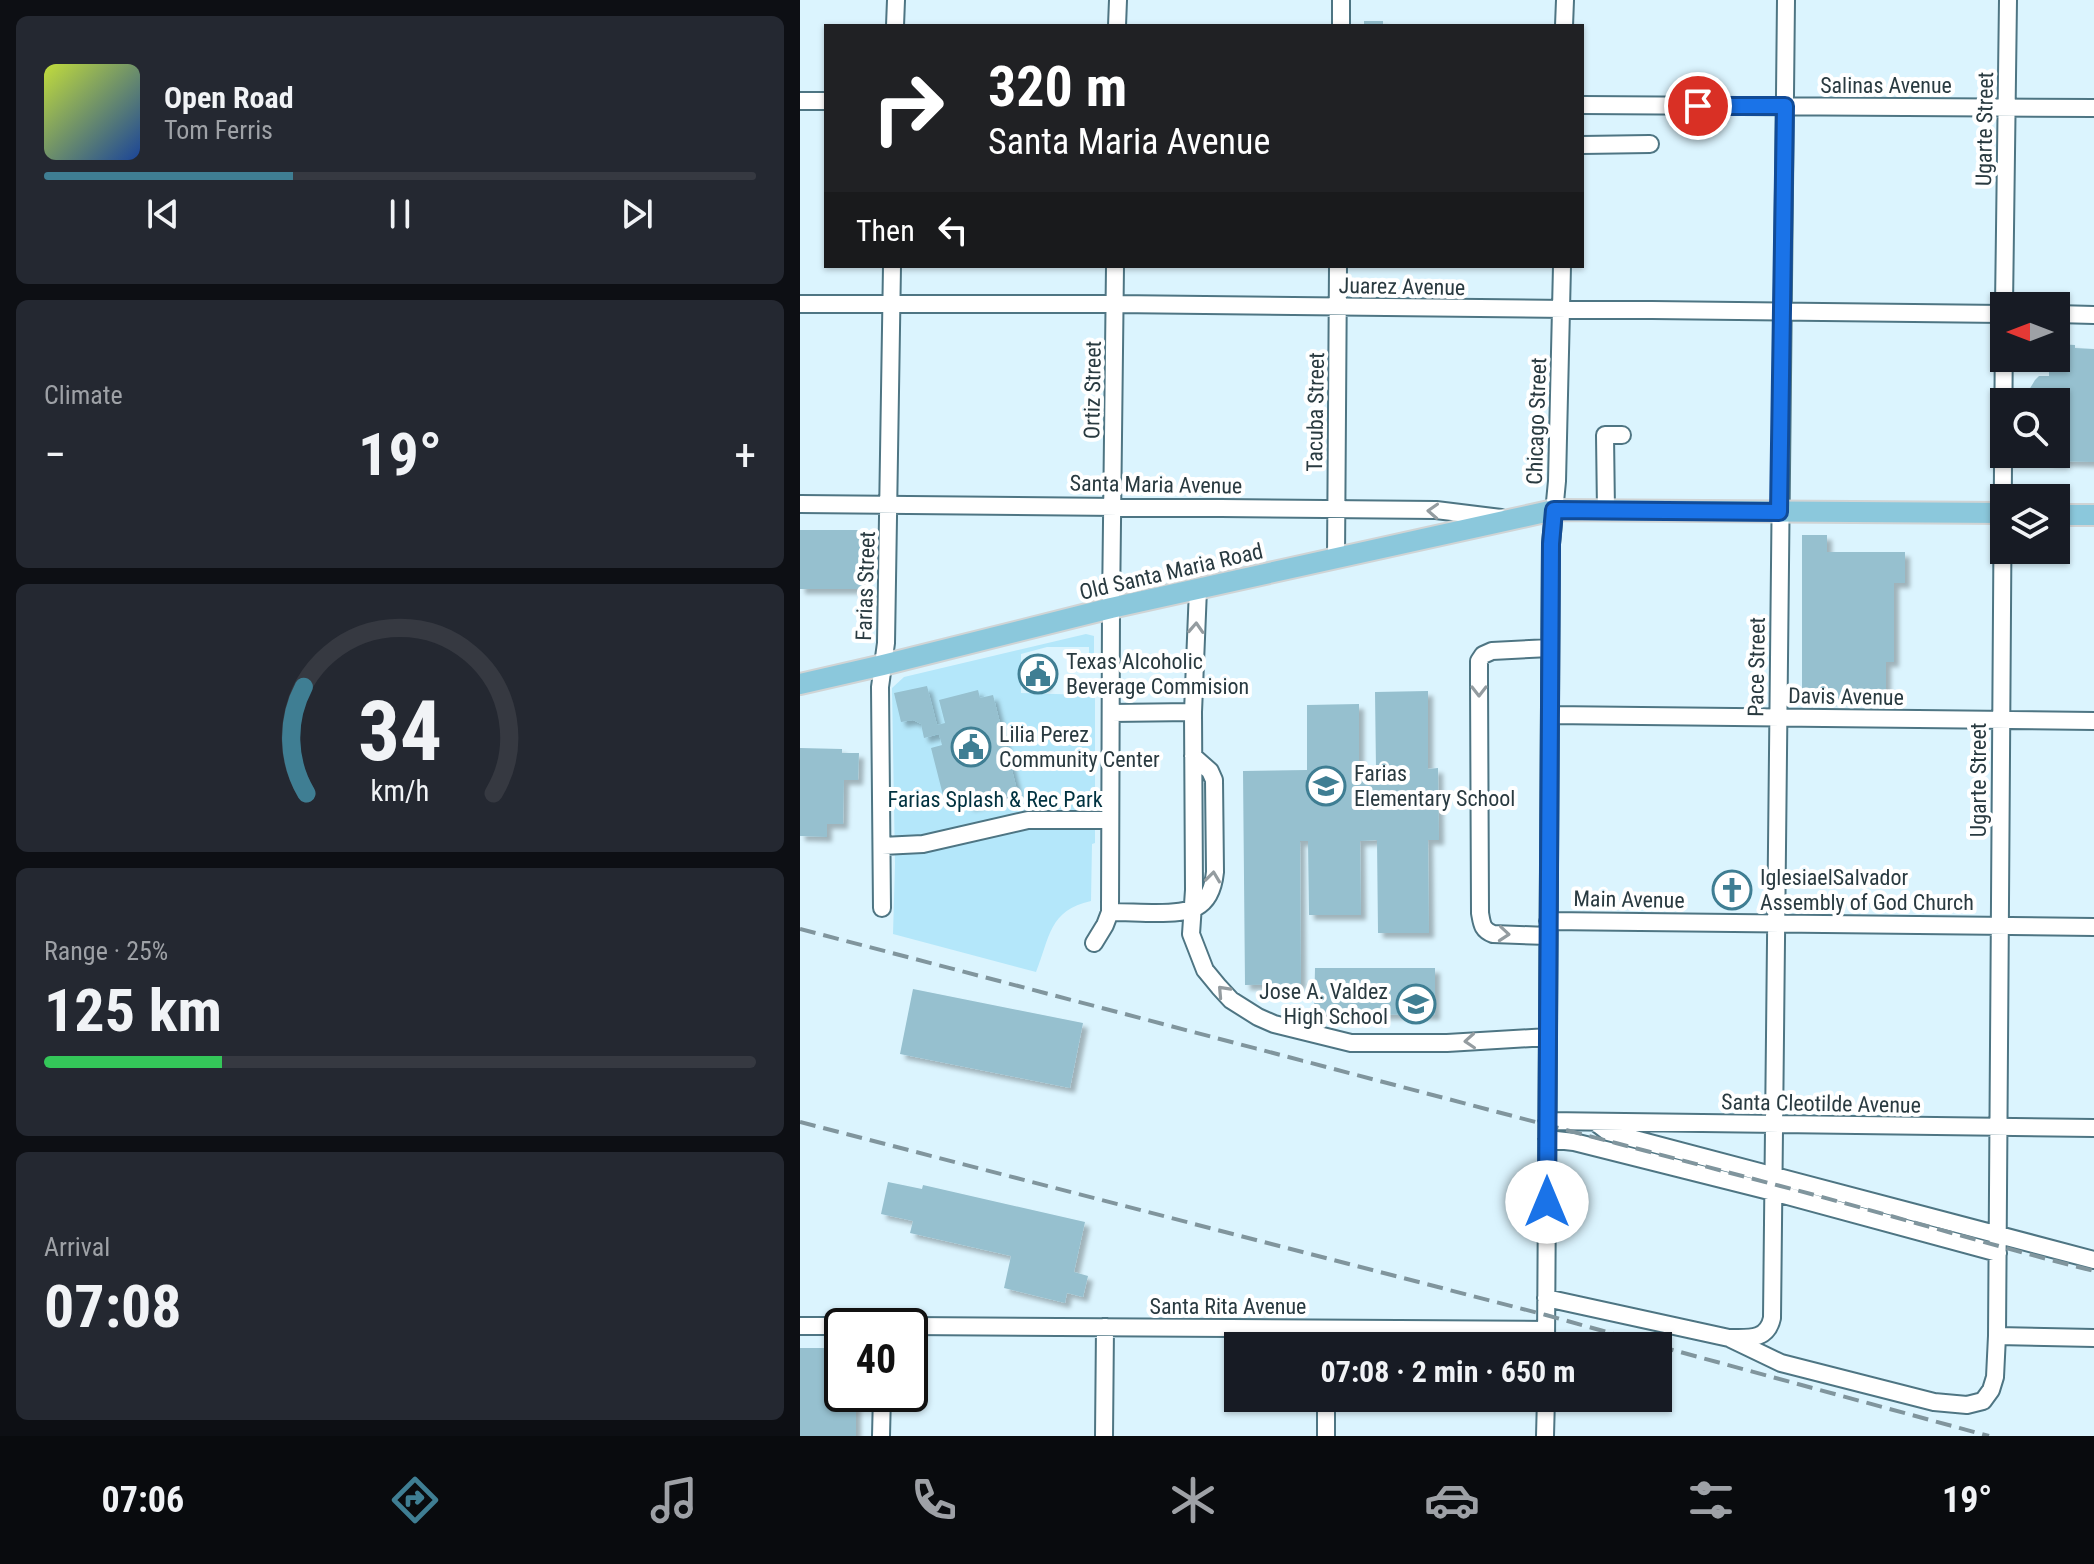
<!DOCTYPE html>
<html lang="en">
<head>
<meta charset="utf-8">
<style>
	:root { --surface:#171b24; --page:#242831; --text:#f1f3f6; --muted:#9ea1a6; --line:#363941; --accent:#3f7e93 }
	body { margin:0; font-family:"Roboto Condensed",sans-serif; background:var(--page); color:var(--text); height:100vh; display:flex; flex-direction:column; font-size:30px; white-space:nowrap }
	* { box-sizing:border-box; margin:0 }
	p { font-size:26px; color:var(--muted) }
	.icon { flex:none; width:44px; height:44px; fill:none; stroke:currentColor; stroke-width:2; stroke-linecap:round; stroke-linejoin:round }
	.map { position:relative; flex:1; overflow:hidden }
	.sheet { display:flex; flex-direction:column; gap:16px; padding:16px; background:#0d0f14; width:800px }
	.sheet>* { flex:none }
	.hud { position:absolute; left:24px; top:24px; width:760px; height:244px; border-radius:0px; box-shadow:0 2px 6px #0004; background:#202124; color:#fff; overflow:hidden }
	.needle { width:52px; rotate:270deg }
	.buttons { position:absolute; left:1190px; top:292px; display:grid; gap:16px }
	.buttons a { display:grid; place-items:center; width:80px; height:80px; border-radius:0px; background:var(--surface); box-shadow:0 2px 6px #0004; font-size:40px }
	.speed { position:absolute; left:24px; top:1308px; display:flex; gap:16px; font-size:40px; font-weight:700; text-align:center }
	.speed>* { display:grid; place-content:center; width:104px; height:104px; border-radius:50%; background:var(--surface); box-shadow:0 2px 6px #0004; line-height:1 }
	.speed .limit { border:4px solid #111; border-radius:12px; background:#fff; color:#111 }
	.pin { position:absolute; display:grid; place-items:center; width:68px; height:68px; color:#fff; margin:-34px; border:4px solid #fff; border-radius:50%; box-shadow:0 2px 8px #0007 }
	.me { position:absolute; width:88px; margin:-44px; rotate:0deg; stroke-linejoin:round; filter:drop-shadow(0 0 6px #0008) }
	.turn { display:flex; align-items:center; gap:28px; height:168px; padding:0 32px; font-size:36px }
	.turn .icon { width:104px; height:104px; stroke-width:2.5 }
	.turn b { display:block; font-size:56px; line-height:68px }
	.then { display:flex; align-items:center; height:76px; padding:0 32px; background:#0003; gap:16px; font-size:30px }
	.big { font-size:60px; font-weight:700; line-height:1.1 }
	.sheet .tile { flex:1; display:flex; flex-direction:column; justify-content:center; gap:12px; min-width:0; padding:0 28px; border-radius:12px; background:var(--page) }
	.sheet .dial { align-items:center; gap:0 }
	.dial svg { height:208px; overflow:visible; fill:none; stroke:var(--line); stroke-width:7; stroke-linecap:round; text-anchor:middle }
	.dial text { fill:var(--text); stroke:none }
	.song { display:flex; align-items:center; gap:24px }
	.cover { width:96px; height:96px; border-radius:12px; background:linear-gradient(135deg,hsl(70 70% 55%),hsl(220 70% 35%)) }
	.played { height:8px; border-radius:4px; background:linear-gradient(90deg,var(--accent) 35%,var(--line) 35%) }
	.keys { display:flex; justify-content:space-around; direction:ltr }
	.heat { display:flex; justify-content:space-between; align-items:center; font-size:44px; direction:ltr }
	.charge { height:12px; border-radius:6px; background:linear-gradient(90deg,#34c759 25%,var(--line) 0) }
	.trip { position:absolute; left:424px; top:1332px; width:448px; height:80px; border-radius:0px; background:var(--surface); box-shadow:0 2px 6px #0004; font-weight:700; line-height:80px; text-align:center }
	.tab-bar { display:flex; height:128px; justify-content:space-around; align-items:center; background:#090b0e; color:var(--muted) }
	.tab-bar .icon { width:56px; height:56px }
	.tab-bar .active { color:var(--accent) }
	.tab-bar b { font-size:36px; color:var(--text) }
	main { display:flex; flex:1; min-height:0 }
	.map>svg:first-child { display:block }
	.green { fill:#b4e7fa }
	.building { fill:#96c0cf; filter:url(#shadow) }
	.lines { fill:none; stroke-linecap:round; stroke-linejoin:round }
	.minor-casing { stroke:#4e7583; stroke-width:20 }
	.major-casing { stroke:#d0d4d5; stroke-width:24 }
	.minor { stroke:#fff; stroke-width:16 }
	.major { stroke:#8bc8dc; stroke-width:20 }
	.rail { stroke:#80959d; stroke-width:4; stroke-dasharray:16 8; stroke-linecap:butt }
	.oneway { stroke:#949ca0 }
	.route-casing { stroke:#114b97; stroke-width:20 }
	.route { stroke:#1a73e8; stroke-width:14 }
	.labels { text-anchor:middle; stroke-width:8; stroke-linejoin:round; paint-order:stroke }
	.street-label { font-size:22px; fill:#293a40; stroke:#fff }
	.poi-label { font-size:22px; fill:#293a40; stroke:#fff; text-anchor:start }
	.park-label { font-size:22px; fill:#013240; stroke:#fff }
</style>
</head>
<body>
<main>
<section class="sheet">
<div class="tile">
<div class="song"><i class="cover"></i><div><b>Open Road</b><p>Tom Ferris</p></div></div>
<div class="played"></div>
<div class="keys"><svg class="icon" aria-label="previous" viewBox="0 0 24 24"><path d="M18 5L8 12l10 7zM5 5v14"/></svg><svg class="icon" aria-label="pause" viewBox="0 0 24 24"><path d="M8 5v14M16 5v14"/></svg><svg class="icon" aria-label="next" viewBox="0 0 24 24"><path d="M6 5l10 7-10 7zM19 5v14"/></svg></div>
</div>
<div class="tile"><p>Climate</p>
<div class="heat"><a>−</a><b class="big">19°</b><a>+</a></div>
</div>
<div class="tile dial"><svg viewBox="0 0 100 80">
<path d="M14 69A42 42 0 1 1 86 69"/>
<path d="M14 69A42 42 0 0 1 13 28" stroke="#3f7e93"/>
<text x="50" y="56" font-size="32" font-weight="700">34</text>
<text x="50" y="72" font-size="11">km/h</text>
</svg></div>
<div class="tile"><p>Range · 25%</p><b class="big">125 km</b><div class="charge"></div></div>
<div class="tile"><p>Arrival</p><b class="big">07:08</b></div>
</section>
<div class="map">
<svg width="1294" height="1436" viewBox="0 0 1294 1436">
	<defs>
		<filter id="shadow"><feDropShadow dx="5" dy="5" stdDeviation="2" flood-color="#0004"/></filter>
	</defs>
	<rect width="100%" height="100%" fill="#dbf4fe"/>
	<path class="green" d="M 286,634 L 294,636 L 294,662 L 289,663 L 289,647 L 247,647 L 221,654 L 221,693 L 290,695 L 291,680 L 295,680 L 295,843 L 292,844 L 291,901 C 249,910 250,937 236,972 L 93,934 L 95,864 L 92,688 L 104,677 Z"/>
	<path class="building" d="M 564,21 L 583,21 L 583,26 L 564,26 Z
		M 1256,344 L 1275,345 L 1275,348 L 1294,349 L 1294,462 L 1248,461 L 1248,454 L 1256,454 L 1256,402 L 1227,402 L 1229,390 L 1235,380 L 1239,376 L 1249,376 L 1249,358 L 1256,358 Z
		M 0,530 L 63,530 L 62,589 L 0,589 Z
		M 1002,535 L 1027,535 L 1027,552 L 1105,552 L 1105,583 L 1094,583 L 1094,662 L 1086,662 L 1086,699 L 1002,699 Z
		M 229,662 L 246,662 L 246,686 L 229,686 Z
		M 127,686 L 137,725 L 145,723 L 139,700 L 178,690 L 180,698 L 193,695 L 218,794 L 169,806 L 166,794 L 144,799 L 131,748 L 142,745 L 139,734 L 124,738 L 121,724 L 113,720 L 101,722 L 94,693 Z
		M 628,691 L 628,769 L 638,768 L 639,840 L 628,840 L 629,933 L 578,933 L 577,840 L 560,841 L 561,915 L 509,915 L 508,841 L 500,841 L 501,984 L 445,985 L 443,771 L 507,770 L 507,705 L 559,704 L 559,769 L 576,769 L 575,692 Z
		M 0,748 L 42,749 L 42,753 L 59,753 L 58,780 L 44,780 L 43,824 L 27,824 L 27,837 L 0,836 Z
		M 515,968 L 635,968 L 635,1015 L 514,1014 Z
		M 113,989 L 283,1023 L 270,1088 L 100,1054 Z
		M 88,1182 L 122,1189 L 123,1185 L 285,1222 L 274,1272 L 288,1276 L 283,1297 L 267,1293 L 265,1303 L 204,1288 L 211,1256 L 110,1233 L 113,1221 L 81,1214 Z
		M 0,1348 L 42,1348 L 42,1394 L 56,1394 L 56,1436 L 0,1436 Z"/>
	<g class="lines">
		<defs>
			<path id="minor" d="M 95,26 L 96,0
				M 317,26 L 318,0
				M 541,26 L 541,0
				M 764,26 L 765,0
				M 0,101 L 26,101
				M 782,105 L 1294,108
				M 782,145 L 850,144
				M 0,304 L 315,304 L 1204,314
				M 1204,306 L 1208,0
				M 1256,314 L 1294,315
				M 0,504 L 636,510 L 701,518
				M 806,511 L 805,435 L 822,435
				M 536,558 L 538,266
				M 398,589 L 393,712 L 394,890 L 391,934 L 405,970 L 419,987 L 431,1000 L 458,1017 L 474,1024 L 551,1043 L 647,1043 L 748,1037
				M 311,713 L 393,712
				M 750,715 L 1294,721
				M 82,846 L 123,844 L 228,820 L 310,820
				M 82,908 L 80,687 L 86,643 L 92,266
				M 310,912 C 325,912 341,913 356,913 C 389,913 411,911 415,872 L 414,780 L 410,771 L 393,756
				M 748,921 L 1294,927
				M 748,936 L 693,934 C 682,930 682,924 680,913 L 679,678 L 679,661 L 683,655 L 692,651 L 750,648
				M 294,943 L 305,925 L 310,912 L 311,608 L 315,266
				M 747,1121 L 1294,1128
				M 795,1122 L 808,1132 L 1294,1260
				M 747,1139 L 774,1142 L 973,1192 L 1198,1253
				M 746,1298 L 929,1338 C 948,1338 967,1341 972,1318 L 986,0
				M 0,1326 L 42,1326
				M 110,1326 L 746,1330
				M 1197,1336 L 1294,1338
				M 931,1339 L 981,1363 L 1134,1402 L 1167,1405 L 1183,1401 L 1191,1390 L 1195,1377 L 1197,1336 L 1204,321
				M 527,1346 L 527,1329
				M 746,1346 L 751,544 L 757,481 L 762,266
				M 81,1436 L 82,1394
				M 304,1436 L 305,1327
				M 526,1436 L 526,1398
				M 745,1436 L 746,1398"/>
			<path id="major" d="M 1256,515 L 1294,515
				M 0,684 L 83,665 L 311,608 L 754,510 L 1204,513"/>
		</defs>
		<use href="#minor" class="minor-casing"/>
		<use href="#major" class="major-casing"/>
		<use href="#minor" class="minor"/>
		<use href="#major" class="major"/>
		<path class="rail" d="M 0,929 C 323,1013 646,1099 969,1183 C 1078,1211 1185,1244 1294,1271
			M 0,1122 L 746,1315 L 857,1346
			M 858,1346 L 1189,1436"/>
	</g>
	<defs><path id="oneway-chevron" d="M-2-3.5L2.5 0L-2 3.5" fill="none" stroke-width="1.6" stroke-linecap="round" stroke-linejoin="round" transform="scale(2)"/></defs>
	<g class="oneway">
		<use href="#oneway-chevron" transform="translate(633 511) rotate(-177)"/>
		<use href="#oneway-chevron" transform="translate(396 628) rotate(-87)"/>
		<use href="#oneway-chevron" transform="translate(679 691) rotate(90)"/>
		<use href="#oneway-chevron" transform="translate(413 877) rotate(-83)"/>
		<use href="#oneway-chevron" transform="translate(704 934) rotate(5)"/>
		<use href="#oneway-chevron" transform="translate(423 991) rotate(-133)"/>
		<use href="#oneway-chevron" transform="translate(670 1041) rotate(176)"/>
	</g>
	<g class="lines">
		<defs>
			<path id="route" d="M 747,1202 L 751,544 L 754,510 L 979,512 L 985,106 L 898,106"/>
		</defs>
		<use href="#route" class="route-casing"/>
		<use href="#route" class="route"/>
	</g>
	<defs>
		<symbol id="civic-ring" viewBox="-11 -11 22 22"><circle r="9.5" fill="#fff" stroke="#3f7e93" stroke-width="1.5"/><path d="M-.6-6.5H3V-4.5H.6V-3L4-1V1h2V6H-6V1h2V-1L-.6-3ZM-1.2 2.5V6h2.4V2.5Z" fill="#3f7e93"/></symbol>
		<symbol id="school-ring" viewBox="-11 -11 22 22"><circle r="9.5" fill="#fff" stroke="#3f7e93" stroke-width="1.5"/><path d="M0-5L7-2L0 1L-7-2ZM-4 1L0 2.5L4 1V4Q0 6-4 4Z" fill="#3f7e93"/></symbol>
		<symbol id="church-ring" viewBox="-11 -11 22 22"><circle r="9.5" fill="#fff" stroke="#3f7e93" stroke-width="1.5"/><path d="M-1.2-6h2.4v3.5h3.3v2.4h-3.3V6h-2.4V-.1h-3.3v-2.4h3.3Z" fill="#3f7e93"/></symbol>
	</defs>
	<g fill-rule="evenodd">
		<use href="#civic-ring" x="216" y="652" width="44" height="44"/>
		<use href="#civic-ring" x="149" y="725" width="44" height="44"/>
		<use href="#school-ring" x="504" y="764" width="44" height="44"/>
		<use href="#church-ring" x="910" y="868" width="44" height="44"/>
		<use href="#school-ring" x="594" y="982" width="44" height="44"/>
	</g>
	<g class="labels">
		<g class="street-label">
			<text x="1086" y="93">Salinas Avenue</text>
			<text transform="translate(1184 129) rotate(-89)" y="8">Ugarte Street</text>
			<text transform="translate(602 286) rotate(1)" y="8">Juarez Avenue</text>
			<text transform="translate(292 390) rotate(-89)" y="8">Ortiz Street</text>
			<text transform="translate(515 412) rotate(-89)" y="8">Tacuba Street</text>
			<text transform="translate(736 421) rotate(-88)" y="8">Chicago Street</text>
			<text transform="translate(356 484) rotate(1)" y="8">Santa Maria Avenue</text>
			<text transform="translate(371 571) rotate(-13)" y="8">Old Santa Maria Road</text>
			<text transform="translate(65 586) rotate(-88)" y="8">Farias Street</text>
			<text transform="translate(956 667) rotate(-89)" y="8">Pace Street</text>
			<text transform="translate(1046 696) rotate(1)" y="8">Davis Avenue</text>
			<text transform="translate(1178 780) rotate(-90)" y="8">Ugarte Street</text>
			<text transform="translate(829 899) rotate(1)" y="8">Main Avenue</text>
			<text transform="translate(1021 1103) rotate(1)" y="8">Santa Cleotilde Avenue</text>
			<text x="428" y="1314">Santa Rita Avenue</text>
		</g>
		<g class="poi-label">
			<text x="266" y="669">Texas Alcoholic<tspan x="266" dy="25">Beverage Commision</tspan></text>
			<text x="199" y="742">Lilia Perez<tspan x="199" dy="25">Community Center</tspan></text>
			<text x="554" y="781">Farias<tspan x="554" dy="25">Elementary School</tspan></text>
			<text x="960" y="885">IglesiaelSalvador<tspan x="960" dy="25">Assembly of God Church</tspan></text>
			<text x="588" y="999" text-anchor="end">Jose A. Valdez<tspan x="588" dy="25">High School</tspan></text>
		</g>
		<g class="park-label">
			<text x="195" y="807">Farias Splash &amp; Rec Park</text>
		</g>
	</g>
</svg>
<div class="buttons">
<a><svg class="needle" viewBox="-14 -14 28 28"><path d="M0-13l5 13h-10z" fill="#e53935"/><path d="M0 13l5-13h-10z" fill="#9ea1a6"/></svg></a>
<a><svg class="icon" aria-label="search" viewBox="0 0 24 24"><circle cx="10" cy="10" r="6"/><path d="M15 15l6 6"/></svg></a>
<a><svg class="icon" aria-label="layers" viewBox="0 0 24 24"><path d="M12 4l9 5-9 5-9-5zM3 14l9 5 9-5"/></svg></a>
</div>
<div class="speed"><div class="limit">40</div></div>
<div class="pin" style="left:898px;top:106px;background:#d93025"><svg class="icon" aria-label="arrive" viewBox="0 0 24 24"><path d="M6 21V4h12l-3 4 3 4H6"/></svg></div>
<svg class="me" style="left:747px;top:1202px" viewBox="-20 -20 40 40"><circle r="19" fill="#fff"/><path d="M0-13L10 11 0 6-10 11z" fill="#1a73e8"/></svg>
<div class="trip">07:08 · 2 min · 650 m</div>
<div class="hud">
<div class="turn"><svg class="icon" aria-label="right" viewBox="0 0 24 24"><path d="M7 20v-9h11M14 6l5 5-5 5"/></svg><div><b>320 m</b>Santa Maria Avenue</div></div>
<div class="then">Then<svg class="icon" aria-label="left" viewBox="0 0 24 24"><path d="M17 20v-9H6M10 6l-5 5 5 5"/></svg></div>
</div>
</div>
</main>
<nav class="tab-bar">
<b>07:06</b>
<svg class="icon active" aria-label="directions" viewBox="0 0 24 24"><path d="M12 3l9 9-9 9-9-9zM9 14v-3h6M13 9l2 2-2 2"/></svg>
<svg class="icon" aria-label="music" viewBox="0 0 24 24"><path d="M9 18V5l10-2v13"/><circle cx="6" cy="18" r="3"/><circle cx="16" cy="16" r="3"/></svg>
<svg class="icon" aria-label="phone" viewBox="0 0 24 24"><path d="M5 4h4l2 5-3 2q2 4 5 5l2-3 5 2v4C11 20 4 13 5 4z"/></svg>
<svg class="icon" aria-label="climate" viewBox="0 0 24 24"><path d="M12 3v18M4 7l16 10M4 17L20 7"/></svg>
<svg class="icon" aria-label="car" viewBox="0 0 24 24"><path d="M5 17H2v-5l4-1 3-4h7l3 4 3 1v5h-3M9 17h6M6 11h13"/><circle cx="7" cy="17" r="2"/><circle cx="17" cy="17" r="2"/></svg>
<svg class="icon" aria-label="filters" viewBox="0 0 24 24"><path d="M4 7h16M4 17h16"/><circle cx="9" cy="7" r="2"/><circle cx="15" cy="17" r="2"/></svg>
<b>19°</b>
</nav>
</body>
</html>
